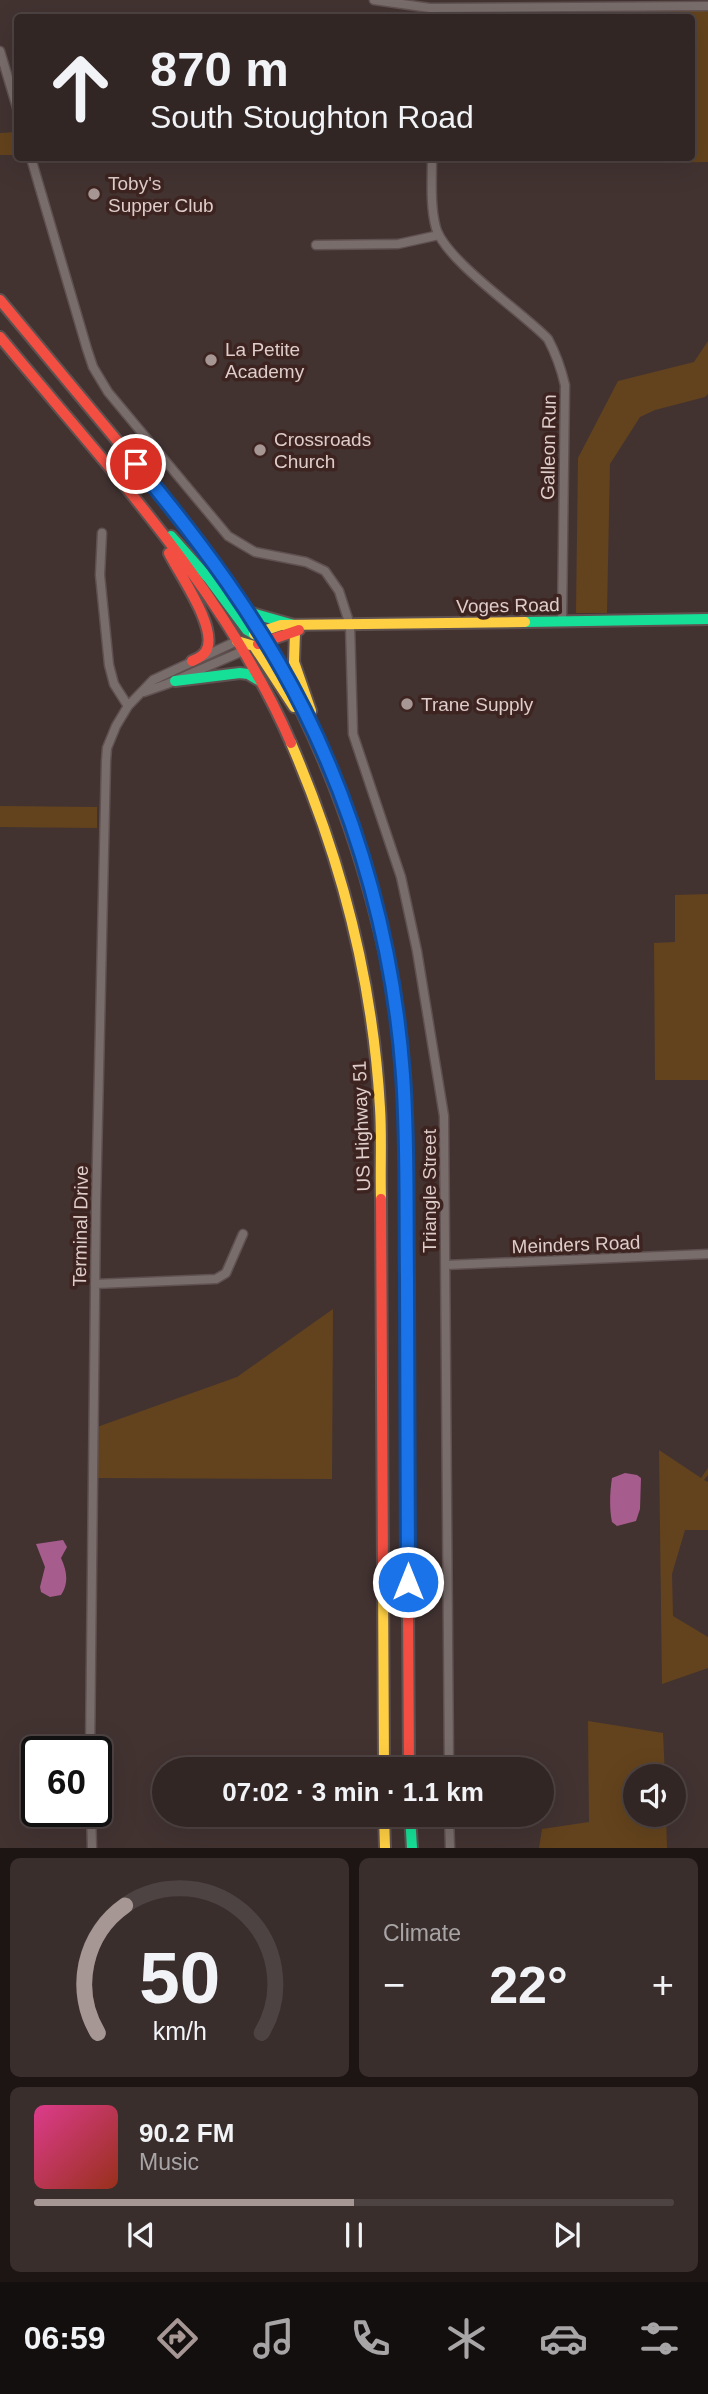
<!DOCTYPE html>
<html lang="en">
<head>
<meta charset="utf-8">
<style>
	:root { --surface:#322625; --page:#3a2e2d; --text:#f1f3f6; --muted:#a8a5a7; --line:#4d4342; --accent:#a79794 }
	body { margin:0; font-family:Helvetica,sans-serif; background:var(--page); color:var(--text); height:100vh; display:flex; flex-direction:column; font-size:26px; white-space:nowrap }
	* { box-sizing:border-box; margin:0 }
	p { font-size:23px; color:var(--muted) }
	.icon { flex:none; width:38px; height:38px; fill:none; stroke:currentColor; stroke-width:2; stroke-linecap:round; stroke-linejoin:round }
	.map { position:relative; height:1848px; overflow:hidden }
	.sheet { display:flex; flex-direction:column; gap:10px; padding:10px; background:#1c1514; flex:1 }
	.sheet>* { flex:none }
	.guide { position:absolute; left:14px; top:14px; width:681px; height:147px; border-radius:7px; box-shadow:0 7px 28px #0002,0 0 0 2px var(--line); background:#322625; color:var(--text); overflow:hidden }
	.fabs { position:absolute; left:623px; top:1764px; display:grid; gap:14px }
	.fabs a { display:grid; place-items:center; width:63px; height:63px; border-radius:50%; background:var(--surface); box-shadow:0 7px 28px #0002,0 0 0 2px var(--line); font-size:35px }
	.speed { position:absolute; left:21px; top:1736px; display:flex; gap:14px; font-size:35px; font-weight:700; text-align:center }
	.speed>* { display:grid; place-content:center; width:91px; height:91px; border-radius:50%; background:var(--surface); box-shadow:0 7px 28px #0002,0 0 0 2px var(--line); line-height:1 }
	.speed .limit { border:4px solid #111; border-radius:10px; background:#fff; color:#111 }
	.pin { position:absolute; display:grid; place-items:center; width:60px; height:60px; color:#fff; margin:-30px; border:4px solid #fff; border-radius:50%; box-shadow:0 2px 7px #0007 }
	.me { position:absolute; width:77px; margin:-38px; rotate:0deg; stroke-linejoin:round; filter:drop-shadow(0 0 5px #0008) }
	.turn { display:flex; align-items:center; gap:24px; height:147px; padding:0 21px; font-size:32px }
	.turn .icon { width:91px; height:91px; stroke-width:2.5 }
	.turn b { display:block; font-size:49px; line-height:60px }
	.big { font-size:52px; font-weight:600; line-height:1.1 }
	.sheet .widget { flex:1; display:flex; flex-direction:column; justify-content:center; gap:10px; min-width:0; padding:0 24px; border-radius:10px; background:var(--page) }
	.sheet .dial { align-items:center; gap:0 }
	.dial svg { height:182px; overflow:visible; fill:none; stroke:var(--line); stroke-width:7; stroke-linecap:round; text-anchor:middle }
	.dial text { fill:var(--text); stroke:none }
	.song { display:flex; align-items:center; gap:21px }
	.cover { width:84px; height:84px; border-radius:10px; background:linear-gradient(135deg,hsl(330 70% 55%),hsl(10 70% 35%)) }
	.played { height:7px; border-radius:4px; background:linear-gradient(90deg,var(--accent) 50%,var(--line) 50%) }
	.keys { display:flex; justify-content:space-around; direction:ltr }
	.heat { display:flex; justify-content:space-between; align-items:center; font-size:38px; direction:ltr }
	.sheet .tiles { flex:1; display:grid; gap:10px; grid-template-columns:1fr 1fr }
	.widget:last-child { grid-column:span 2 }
	.trip { position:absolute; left:152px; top:1757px; width:402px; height:70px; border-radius:35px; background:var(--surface); box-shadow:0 7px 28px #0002,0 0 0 2px var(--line); font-weight:600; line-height:70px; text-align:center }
	.tab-bar { display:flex; height:112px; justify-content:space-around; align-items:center; background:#140f0f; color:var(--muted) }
	.tab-bar .icon { width:49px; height:49px }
	.tab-bar .active { color:var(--accent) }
	.tab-bar b { font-size:32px; color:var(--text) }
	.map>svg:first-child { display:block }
	.green { fill:#63431d }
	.water { fill:#a65c8c }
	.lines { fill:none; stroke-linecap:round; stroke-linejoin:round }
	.street-casing { stroke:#5f5150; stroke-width:11 }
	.fast-casing { stroke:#5f5150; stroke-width:14 }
	.slow-casing { stroke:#5f5150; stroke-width:14 }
	.jam-casing { stroke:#5f5150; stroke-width:14 }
	.street { stroke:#796d6b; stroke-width:8 }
	.fast { stroke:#16e098; stroke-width:10 }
	.slow { stroke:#ffcf43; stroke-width:10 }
	.jam { stroke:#f24e42; stroke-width:10 }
	.route-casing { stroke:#114b97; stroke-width:18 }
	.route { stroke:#1a73e8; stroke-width:12 }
	.poi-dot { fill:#a79794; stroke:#3d2421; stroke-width:2.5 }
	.labels { text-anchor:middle; stroke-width:7; stroke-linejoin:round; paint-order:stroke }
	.poi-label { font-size:19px; fill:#decdca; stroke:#3d2421; text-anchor:start }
	.street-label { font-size:19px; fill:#decdca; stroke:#3d2421 }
</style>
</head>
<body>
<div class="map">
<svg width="708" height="1848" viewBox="0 0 708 1848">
	<rect width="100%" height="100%" fill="#423331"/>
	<path class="green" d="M 653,10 L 708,11 L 708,162 L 651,163 L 651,158 L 691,158 L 691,18 L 653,17 Z
		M 17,132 L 17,155 L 0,155 L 0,133 Z
		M 708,341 L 708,394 L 705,397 L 655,410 L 640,417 L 610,464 L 607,613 L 576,613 L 578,458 L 618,381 L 694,362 Z
		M 0,806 L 97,807 L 97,828 L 0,827 Z
		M 708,894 L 708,1080 L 655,1080 L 654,943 L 675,942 L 675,895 Z
		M 333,1309 L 332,1479 L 96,1478 L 97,1427 L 237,1377 Z
		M 659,1450 L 701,1478 L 708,1468 L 708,1475 L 704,1480 L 708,1482 L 708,1530 L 685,1530 L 672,1574 L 673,1616 L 708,1637 L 708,1668 L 662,1684 Z
		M 588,1721 L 663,1733 L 665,1776 L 635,1776 L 635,1815 L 666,1815 L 667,1848 L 539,1848 L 542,1829 L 589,1822 Z"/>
	<path class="water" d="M 625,1473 L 637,1475 L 641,1478 L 640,1509 L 636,1521 L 617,1526 L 612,1522 C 609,1508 610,1491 612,1478 Z
		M 63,1540 L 67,1547 L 61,1558 C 67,1571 69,1583 61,1595 L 50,1597 L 41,1592 L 40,1587 L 45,1567 L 36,1544 Z"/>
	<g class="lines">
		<defs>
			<path id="street" d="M 374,0 L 430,8 L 708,6
				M 0,51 L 18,111
				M 31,158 L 87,349 L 93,367 L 108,392 L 228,536 L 255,552 L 306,562 L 325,571 L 339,591 L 350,625 L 353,734 L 401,877 L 417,951 L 444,1116 L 449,1769
				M 432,158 C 432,180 430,206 436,228 C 446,261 521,311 548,339 C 556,354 561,368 565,385 L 562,621
				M 316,245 L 398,244 L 439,235
				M 102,533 L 100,575 L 109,665 L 114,684 L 128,706
				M 144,692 L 167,684 L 243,651
				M 446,1265 L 708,1254
				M 95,1284 L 216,1279 L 226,1273 L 243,1234
				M 90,1752 L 96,1204 L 106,761 L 107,748 L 116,726 L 128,706 L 153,680 L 237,641
				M 91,1811 L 92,1848
				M 449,1815 L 450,1848"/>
			<path id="fast" d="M 171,536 L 210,580 L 247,630 L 266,641
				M 248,612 L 294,625
				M 525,622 L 708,619
				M 175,681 L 240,673 L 248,674 L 260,681
				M 406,1340 L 408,1607
				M 410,1815 L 412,1848"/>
			<path id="slow" d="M 169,503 C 277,639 346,781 384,950
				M 295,632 L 294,662 L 311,711
				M 254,634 L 281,625 L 525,622
				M 237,641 L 254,646 L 294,707
				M 291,743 C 341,859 373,982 380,1108 C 382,1138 380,1169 381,1199
				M 383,1573 L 384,1769
				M 384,1815 L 385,1848"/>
			<path id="jam" d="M 0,300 L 169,503
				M 0,337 C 105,464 225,590 291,743
				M 169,553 C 179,574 219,629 206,651 C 203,656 197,659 192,661
				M 258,644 L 299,630
				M 384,950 C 412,1078 406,1210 406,1340
				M 381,1199 L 383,1573
				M 408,1607 L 409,1769"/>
		</defs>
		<use href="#street" class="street-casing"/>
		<use href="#fast" class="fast-casing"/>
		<use href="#slow" class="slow-casing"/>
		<use href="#jam" class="jam-casing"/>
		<use href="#street" class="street"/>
		<use href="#fast" class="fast"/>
		<use href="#slow" class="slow"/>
		<use href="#jam" class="jam"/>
	</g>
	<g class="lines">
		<defs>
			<path id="route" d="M 136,464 C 200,541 259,620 304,710 C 360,823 394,949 403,1075 C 408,1143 406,1211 407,1278 C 407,1379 408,1480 408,1582"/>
		</defs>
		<use href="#route" class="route-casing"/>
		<use href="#route" class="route"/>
	</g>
	<g class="poi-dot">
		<circle cx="94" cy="194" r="7"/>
		<circle cx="211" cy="360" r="7"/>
		<circle cx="260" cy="450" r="7"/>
		<circle cx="407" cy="704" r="7"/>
	</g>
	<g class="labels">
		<g class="poi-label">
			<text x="108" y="190">Toby's<tspan x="108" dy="22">Supper Club</tspan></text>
			<text x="225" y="356">La Petite<tspan x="225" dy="22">Academy</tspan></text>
			<text x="274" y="446">Crossroads<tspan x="274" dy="22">Church</tspan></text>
			<text x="421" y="711">Trane Supply</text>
		</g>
		<g class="street-label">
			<text transform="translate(548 447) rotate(-89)" y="7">Galleon Run</text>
			<text transform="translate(508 605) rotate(-1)" y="7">Voges Road</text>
			<text transform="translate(361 1126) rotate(-92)" y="7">US Highway 51</text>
			<text transform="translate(429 1191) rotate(-90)" y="7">Triangle Street</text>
			<text transform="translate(80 1226) rotate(-89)" y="7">Terminal Drive</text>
			<text transform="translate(576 1244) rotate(-2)" y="7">Meinders Road</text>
		</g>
	</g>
</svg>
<div class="fabs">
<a><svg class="icon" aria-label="sound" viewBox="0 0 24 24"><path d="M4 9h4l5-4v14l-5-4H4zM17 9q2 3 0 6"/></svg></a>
</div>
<div class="speed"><div class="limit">60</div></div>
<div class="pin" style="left:136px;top:464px;background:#d93025"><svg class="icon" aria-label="arrive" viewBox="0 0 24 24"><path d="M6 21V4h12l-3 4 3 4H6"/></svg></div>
<svg class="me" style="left:408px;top:1582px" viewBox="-20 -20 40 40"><circle r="17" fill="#1a73e8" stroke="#fff" stroke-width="3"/><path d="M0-11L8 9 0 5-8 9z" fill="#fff"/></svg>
<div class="trip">07:02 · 3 min · 1.1 km</div>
<div class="guide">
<div class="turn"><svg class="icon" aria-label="ahead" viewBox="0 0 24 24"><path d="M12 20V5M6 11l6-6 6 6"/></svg><div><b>870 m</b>South Stoughton Road</div></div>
</div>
</div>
<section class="sheet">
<div class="tiles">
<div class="widget dial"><svg viewBox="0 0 100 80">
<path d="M14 69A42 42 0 1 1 86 69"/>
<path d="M14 69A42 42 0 0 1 26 13" stroke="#a79794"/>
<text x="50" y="56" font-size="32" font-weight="700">50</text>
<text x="50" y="72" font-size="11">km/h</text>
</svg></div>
<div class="widget"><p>Climate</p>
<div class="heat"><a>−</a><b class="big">22°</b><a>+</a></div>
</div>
<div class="widget">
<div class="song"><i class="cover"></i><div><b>90.2 FM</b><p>Music</p></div></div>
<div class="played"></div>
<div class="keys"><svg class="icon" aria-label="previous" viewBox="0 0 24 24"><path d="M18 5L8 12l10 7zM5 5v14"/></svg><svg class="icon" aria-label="pause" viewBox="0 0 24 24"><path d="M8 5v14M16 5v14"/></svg><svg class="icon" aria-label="next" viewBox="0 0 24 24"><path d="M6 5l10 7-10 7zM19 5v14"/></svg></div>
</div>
</div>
</section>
<nav class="tab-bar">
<b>06:59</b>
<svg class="icon active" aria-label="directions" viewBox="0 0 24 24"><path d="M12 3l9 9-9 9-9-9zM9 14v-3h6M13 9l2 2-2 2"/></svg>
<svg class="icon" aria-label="music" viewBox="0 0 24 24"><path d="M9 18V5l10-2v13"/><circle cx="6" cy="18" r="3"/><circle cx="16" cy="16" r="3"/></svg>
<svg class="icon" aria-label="phone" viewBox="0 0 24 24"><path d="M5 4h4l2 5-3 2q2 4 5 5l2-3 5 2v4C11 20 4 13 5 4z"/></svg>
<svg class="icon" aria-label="climate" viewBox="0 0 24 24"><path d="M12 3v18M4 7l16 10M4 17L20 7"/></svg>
<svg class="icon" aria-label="car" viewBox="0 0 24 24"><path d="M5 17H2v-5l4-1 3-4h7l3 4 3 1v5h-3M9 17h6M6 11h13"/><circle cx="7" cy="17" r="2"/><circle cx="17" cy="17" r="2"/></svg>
<svg class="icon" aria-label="filters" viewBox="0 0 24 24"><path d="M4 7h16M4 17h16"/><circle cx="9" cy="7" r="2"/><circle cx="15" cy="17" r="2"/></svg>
</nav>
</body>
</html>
